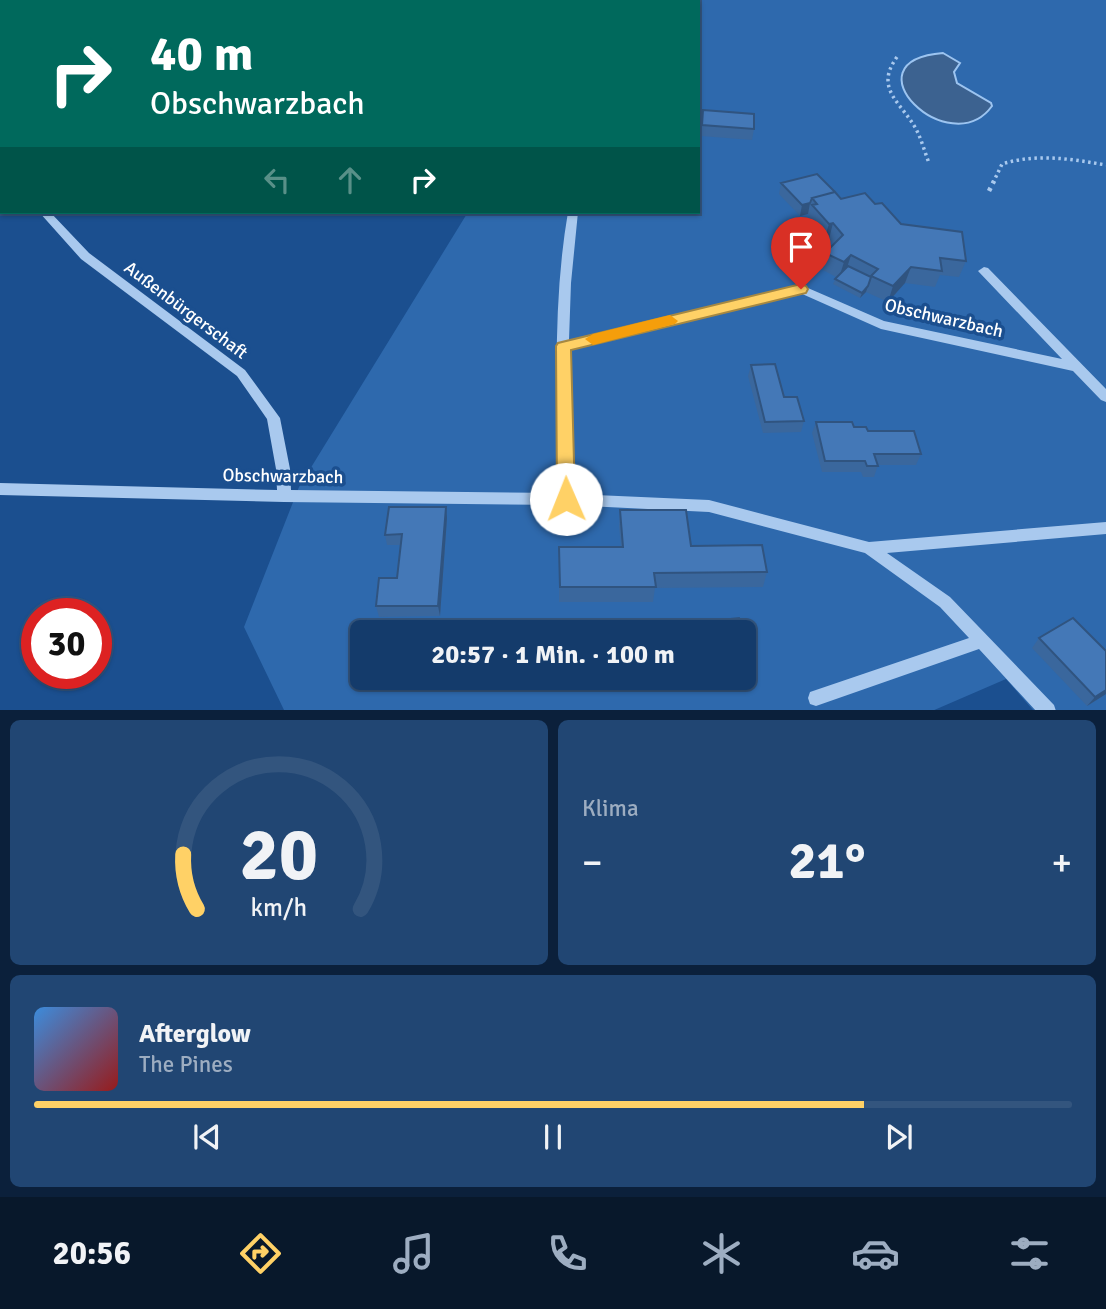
<!DOCTYPE html>
<html lang="de">
<head>
<meta charset="utf-8">
<style>
	:root { --surface:#143b6b; --page:#214673; --text:#f1f3f6; --muted:#9dadc1; --line:#33557e; --accent:#ffd166 }
	body { margin:0; font-family:Signika,sans-serif; background:var(--page); color:var(--text); height:100vh; display:flex; flex-direction:column; font-size:26px; white-space:nowrap }
	* { box-sizing:border-box; margin:0 }
	p { font-size:23px; color:var(--muted) }
	.icon { flex:none; width:38px; height:38px; fill:none; stroke:currentColor; stroke-width:2; stroke-linecap:round; stroke-linejoin:round }
	.map { position:relative; height:710px; overflow:hidden }
	.sheet { display:flex; flex-direction:column; gap:10px; padding:10px; background:#0b203b; flex:1 }
	.sheet>* { flex:none }
	.hud { position:absolute; left:0px; top:0px; width:700px; height:214px; box-shadow:0 2px 5px #0004,0 0 0 2px var(--line); background:#00695c; color:#fff; overflow:hidden }
	.speed { position:absolute; left:21px; top:598px; display:flex; gap:14px; font-size:35px; font-weight:700; text-align:center }
	.speed>* { display:grid; place-content:center; width:91px; height:91px; border-radius:50%; background:var(--surface); box-shadow:0 2px 5px #0004,0 0 0 2px var(--line); line-height:1 }
	.speed .limit { border:10px solid #d22; background:#fff; color:#111 }
	.pin { position:absolute; display:grid; place-items:center; width:60px; height:60px; color:#fff; margin:-72px -30px; border-radius:50% 50% 50% 0; rotate:-45deg; box-shadow:0 0 7px #0007 }
	.pin .icon { rotate:45deg }
	.me { position:absolute; width:77px; margin:-38px; rotate:359deg; stroke-linejoin:round; filter:drop-shadow(0 0 5px #0008) }
	.turn { display:flex; align-items:center; gap:24px; height:147px; padding:0 35px; font-size:32px }
	.turn .icon { width:91px; height:91px; stroke-width:2.5 }
	.turn b { display:block; font-size:49px; line-height:60px }
	.lanes { display:flex; align-items:center; height:66px; padding:0 35px; background:#0003; justify-content:center; gap:35px; direction:ltr }
	.lanes .off { opacity:.35 }
	.big { font-size:52px; font-weight:800; line-height:1.1 }
	.sheet .widget { flex:1; display:flex; flex-direction:column; justify-content:center; gap:10px; min-width:0; padding:0 24px; border-radius:10px; background:var(--page) }
	.sheet .dial { align-items:center; gap:0 }
	.dial svg { height:182px; overflow:visible; fill:none; stroke:var(--line); stroke-width:7; stroke-linecap:round; text-anchor:middle }
	.dial text { fill:var(--text); stroke:none }
	.song { display:flex; align-items:center; gap:21px }
	.cover { width:84px; height:84px; border-radius:10px; background:linear-gradient(135deg,hsl(210 70% 55%),hsl(0 70% 35%)) }
	.played { height:7px; border-radius:4px; background:linear-gradient(90deg,var(--accent) 80%,var(--line) 80%) }
	.keys { display:flex; justify-content:space-around; direction:ltr }
	.heat { display:flex; justify-content:space-between; align-items:center; font-size:38px; direction:ltr }
	.sheet .tiles { flex:1; display:grid; gap:10px; grid-template-columns:1fr 1fr }
	.widget:last-child { grid-column:span 2 }
	.trip { position:absolute; left:350px; top:620px; width:406px; height:70px; border-radius:10px; background:var(--surface); box-shadow:0 2px 5px #0004,0 0 0 2px var(--line); font-weight:800; line-height:70px; text-align:center }
	.tab-bar { display:flex; height:112px; justify-content:space-around; align-items:center; background:#08182b; color:var(--muted) }
	.tab-bar .icon { width:49px; height:49px }
	.tab-bar .selected { color:var(--accent) }
	.tab-bar b { font-size:32px; color:var(--text) }
	.map>svg:first-child { display:block }
	.green { fill:#2e69ad; fill-rule:evenodd }
	.water { fill:#3c6290; stroke:#9cc4f0; stroke-width:2 }
	.lines { fill:none; stroke-linecap:round; stroke-linejoin:round }
	.path-far1 { stroke:#a9c9ee; stroke-width:3.5; stroke-dasharray:2.5 3.5; stroke-linecap:butt }
	.path { stroke:#a9c9ee; stroke-width:4.5; stroke-dasharray:3.5 5; stroke-linecap:butt }
	.minor { fill:#a9c9ee; fill-rule:evenodd }
	.wall { fill:#3a679d }
	.shaded-wall { fill:#305480 }
	.building { fill:#4478b7; stroke:#305480; stroke-width:2 }
	.route { fill:#ffd166; stroke:#a68842; stroke-width:2 }
	.slow { fill:#f59e0b }
	.labels { text-anchor:middle; stroke-width:7; stroke-linejoin:round; paint-order:stroke }
	.street-label { font-size:18px; fill:#fff; stroke:#1b4f8f }
</style>
</head>
<body>
<div class="map">
<svg width="1106" height="711" viewBox="0 0 1106 711">
	<rect width="100%" height="100%" fill="#1b4f8f"/>
	<path class="green" d="M 597,0 L 1106,0 L 1106,710 L 1033,710 L 1006,679 L 932,711 L 284,710 L 244,627 L 299,487 L 468,212 L 698,212 L 698,2 ZM 362,632 L 744,632 L 744,677 L 362,677 Z"/>
	<path class="water" d="M 943,53 L 960,63 L 954,72 L 957,83 L 991,103 L 992,106 C 950,164 843,61 943,53 Z"/>
	<g class="lines">
		<path class="path-far1" d="M 897,57 C 873,90 903,103 917,131 C 922,141 925,153 929,163
			M 993,183 L 1002,164 C 1037,153 1071,159 1106,165"/>
		<path class="path" d="M 989,191 L 994,181"/>
		<path class="minor" d="M 636,0 L 644,0 L 643,2 L 635,2 Z
			M 0,160 L 2,160 L 2,169 L 0,168 Z
			M 39,212 L 50,212 L 89,253 L 245,370 L 280,418 L 290,469 L 291,490 L 559,493 C 557,399 552,305 568,212 L 578,212 L 571,283 L 569,340 L 801,285 L 884,321 L 1062,359 L 978,271 L 984,267 L 988,268 L 1106,389 L 1106,402 L 1101,400 L 1073,371 L 881,329 L 800,293 L 569,349 L 573,494 L 709,500 L 869,542 L 1106,522 L 1106,534 L 887,553 L 950,597 L 1054,705 L 1056,711 L 1036,711 L 979,649 L 816,706 L 810,704 L 808,698 L 810,692 L 969,638 L 940,607 L 865,553 L 709,512 L 566,505 L 284,502 L 0,495 L 0,483 L 277,490 L 276,469 L 267,419 L 237,376 L 81,259 Z"/>
	</g>
	<path class="wall" d="M 703,110 L 754,129 L 752,140 L 701,136 Z
		M 781,183 L 841,199 L 875,204 L 901,224 L 966,261 L 959,277 L 940,275 L 935,287 L 905,283 L 888,302 L 866,292 L 860,298 L 833,284 L 836,277 L 821,269 L 825,253 L 834,244 L 829,239 L 824,240 L 809,221 L 810,216 L 808,214 L 800,216 L 779,194 Z
		M 751,365 L 784,397 L 804,421 L 801,432 L 763,433 L 748,376 Z
		M 816,422 L 854,427 L 868,431 L 921,454 L 916,465 L 878,465 L 874,477 L 863,477 L 861,472 L 822,472 L 812,433 Z
		M 620,510 L 691,546 L 767,572 L 763,587 L 655,588 L 653,602 L 559,602 L 559,547 L 621,547 L 619,526 Z
		M 447,518 L 440,616 L 379,617 L 376,606 L 397,578 L 400,545 L 387,545 L 385,535 Z
		M 1039,638 L 1106,694 L 1087,706 L 1032,648 Z"/>
	<path class="shaded-wall" d="M 810,203 L 808,214 L 800,216 L 802,205 Z
		M 833,223 L 829,239 L 824,240 L 829,224 Z
		M 851,255 L 846,271 L 839,278 L 844,262 Z
		M 911,267 L 905,283 L 888,302 L 893,286 Z
		M 868,286 L 866,292 L 860,298 L 862,293 Z
		M 446,507 L 447,518 L 440,616 L 438,606 Z
		M 1106,690 L 1106,694 L 1087,706 L 1095,697 Z"/>
	<path class="building" d="M 703,110 L 754,114 L 754,129 L 702,125 Z
		M 817,174 L 835,192 L 812,198 L 810,203 L 802,205 L 781,183 Z
		M 835,192 L 841,199 L 865,193 L 875,204 L 882,203 L 901,224 L 962,232 L 966,261 L 940,258 L 942,271 L 911,267 L 893,286 L 871,276 L 878,269 L 851,255 L 844,262 L 825,253 L 843,235 L 833,223 L 829,224 L 812,205 L 817,204 L 812,198 Z
		M 848,266 L 871,277 L 868,286 L 862,293 L 835,279 Z
		M 775,364 L 784,397 L 797,397 L 804,421 L 765,422 L 751,365 Z
		M 816,422 L 852,422 L 854,427 L 866,427 L 868,431 L 914,431 L 921,454 L 874,454 L 878,466 L 867,466 L 865,461 L 825,461 Z
		M 389,507 L 446,507 L 438,606 L 376,606 L 379,578 L 397,578 L 402,534 L 385,535 Z
		M 620,510 L 686,510 L 691,546 L 762,545 L 767,572 L 654,573 L 656,587 L 560,587 L 559,547 L 623,547 Z
		M 739,618 L 743,632 L 617,632 L 617,631 Z
		M 1073,618 L 1106,651 L 1106,690 L 1095,697 L 1039,638 Z
		M 744,633 L 747,644 L 744,644 Z"/>
	<path class="route" d="M 801,284 L 806,286 L 808,289 L 806,293 L 571,350 L 575,499 L 573,504 L 566,507 L 560,504 L 557,499 L 556,346 L 558,343 Z"/>
	<path class="slow" d="M 670,315 L 678,321 L 675,324 L 593,345 L 585,339 L 593,334 Z"/>
	<g class="labels">
		<g class="street-label">
			<text transform="translate(186 310) rotate(37)" y="6">Außenbürgerschaft</text>
			<text transform="translate(944 318) rotate(13)" y="6">Obschwarzbach</text>
			<text transform="translate(283 476) rotate(1)" y="6">Obschwarzbach</text>
		</g>
	</g>
</svg>
<div class="speed"><div class="limit">30</div></div>
<div class="pin" style="left:801px;top:289px;background:#d93025"><svg class="icon" aria-label="arrive" viewBox="0 0 24 24"><path d="M6 21V4h12l-3 4 3 4H6"/></svg></div>
<svg class="me" style="left:566px;top:499px" viewBox="-20 -20 40 40"><circle r="19" fill="#fff"/><path d="M0-13L10 11 0 6-10 11z" fill="#ffd166"/></svg>
<div class="trip">20:57 · 1 Min. · 100 m</div>
<div class="hud">
<div class="turn"><svg class="icon" aria-label="right" viewBox="0 0 24 24"><path d="M7 20v-9h11M14 6l5 5-5 5"/></svg><div><b>40 m</b>Obschwarzbach</div></div>
<div class="lanes"><svg class="icon off" aria-label="left" viewBox="0 0 24 24"><path d="M17 20v-9H6M10 6l-5 5 5 5"/></svg><svg class="icon off" aria-label="ahead" viewBox="0 0 24 24"><path d="M12 20V5M6 11l6-6 6 6"/></svg><svg class="icon" aria-label="right" viewBox="0 0 24 24"><path d="M7 20v-9h11M14 6l5 5-5 5"/></svg></div>
</div>
</div>
<section class="sheet">
<div class="tiles">
<div class="widget dial"><svg viewBox="0 0 100 80">
<path d="M14 69A42 42 0 1 1 86 69"/>
<path d="M14 69A42 42 0 0 1 8 45" stroke="#ffd166"/>
<text x="50" y="56" font-size="32" font-weight="700">20</text>
<text x="50" y="72" font-size="11">km/h</text>
</svg></div>
<div class="widget"><p>Klima</p>
<div class="heat"><a>−</a><b class="big">21°</b><a>+</a></div>
</div>
<div class="widget">
<div class="song"><i class="cover"></i><div><b>Afterglow</b><p>The Pines</p></div></div>
<div class="played"></div>
<div class="keys"><svg class="icon" aria-label="previous" viewBox="0 0 24 24"><path d="M18 5L8 12l10 7zM5 5v14"/></svg><svg class="icon" aria-label="pause" viewBox="0 0 24 24"><path d="M8 5v14M16 5v14"/></svg><svg class="icon" aria-label="next" viewBox="0 0 24 24"><path d="M6 5l10 7-10 7zM19 5v14"/></svg></div>
</div>
</div>
</section>
<nav class="tab-bar">
<b>20:56</b>
<svg class="icon selected" aria-label="directions" viewBox="0 0 24 24"><path d="M12 3l9 9-9 9-9-9zM9 14v-3h6M13 9l2 2-2 2"/></svg>
<svg class="icon" aria-label="music" viewBox="0 0 24 24"><path d="M9 18V5l10-2v13"/><circle cx="6" cy="18" r="3"/><circle cx="16" cy="16" r="3"/></svg>
<svg class="icon" aria-label="phone" viewBox="0 0 24 24"><path d="M5 4h4l2 5-3 2q2 4 5 5l2-3 5 2v4C11 20 4 13 5 4z"/></svg>
<svg class="icon" aria-label="climate" viewBox="0 0 24 24"><path d="M12 3v18M4 7l16 10M4 17L20 7"/></svg>
<svg class="icon" aria-label="car" viewBox="0 0 24 24"><path d="M5 17H2v-5l4-1 3-4h7l3 4 3 1v5h-3M9 17h6M6 11h13"/><circle cx="7" cy="17" r="2"/><circle cx="17" cy="17" r="2"/></svg>
<svg class="icon" aria-label="filters" viewBox="0 0 24 24"><path d="M4 7h16M4 17h16"/><circle cx="9" cy="7" r="2"/><circle cx="15" cy="17" r="2"/></svg>
</nav>
</body>
</html>
